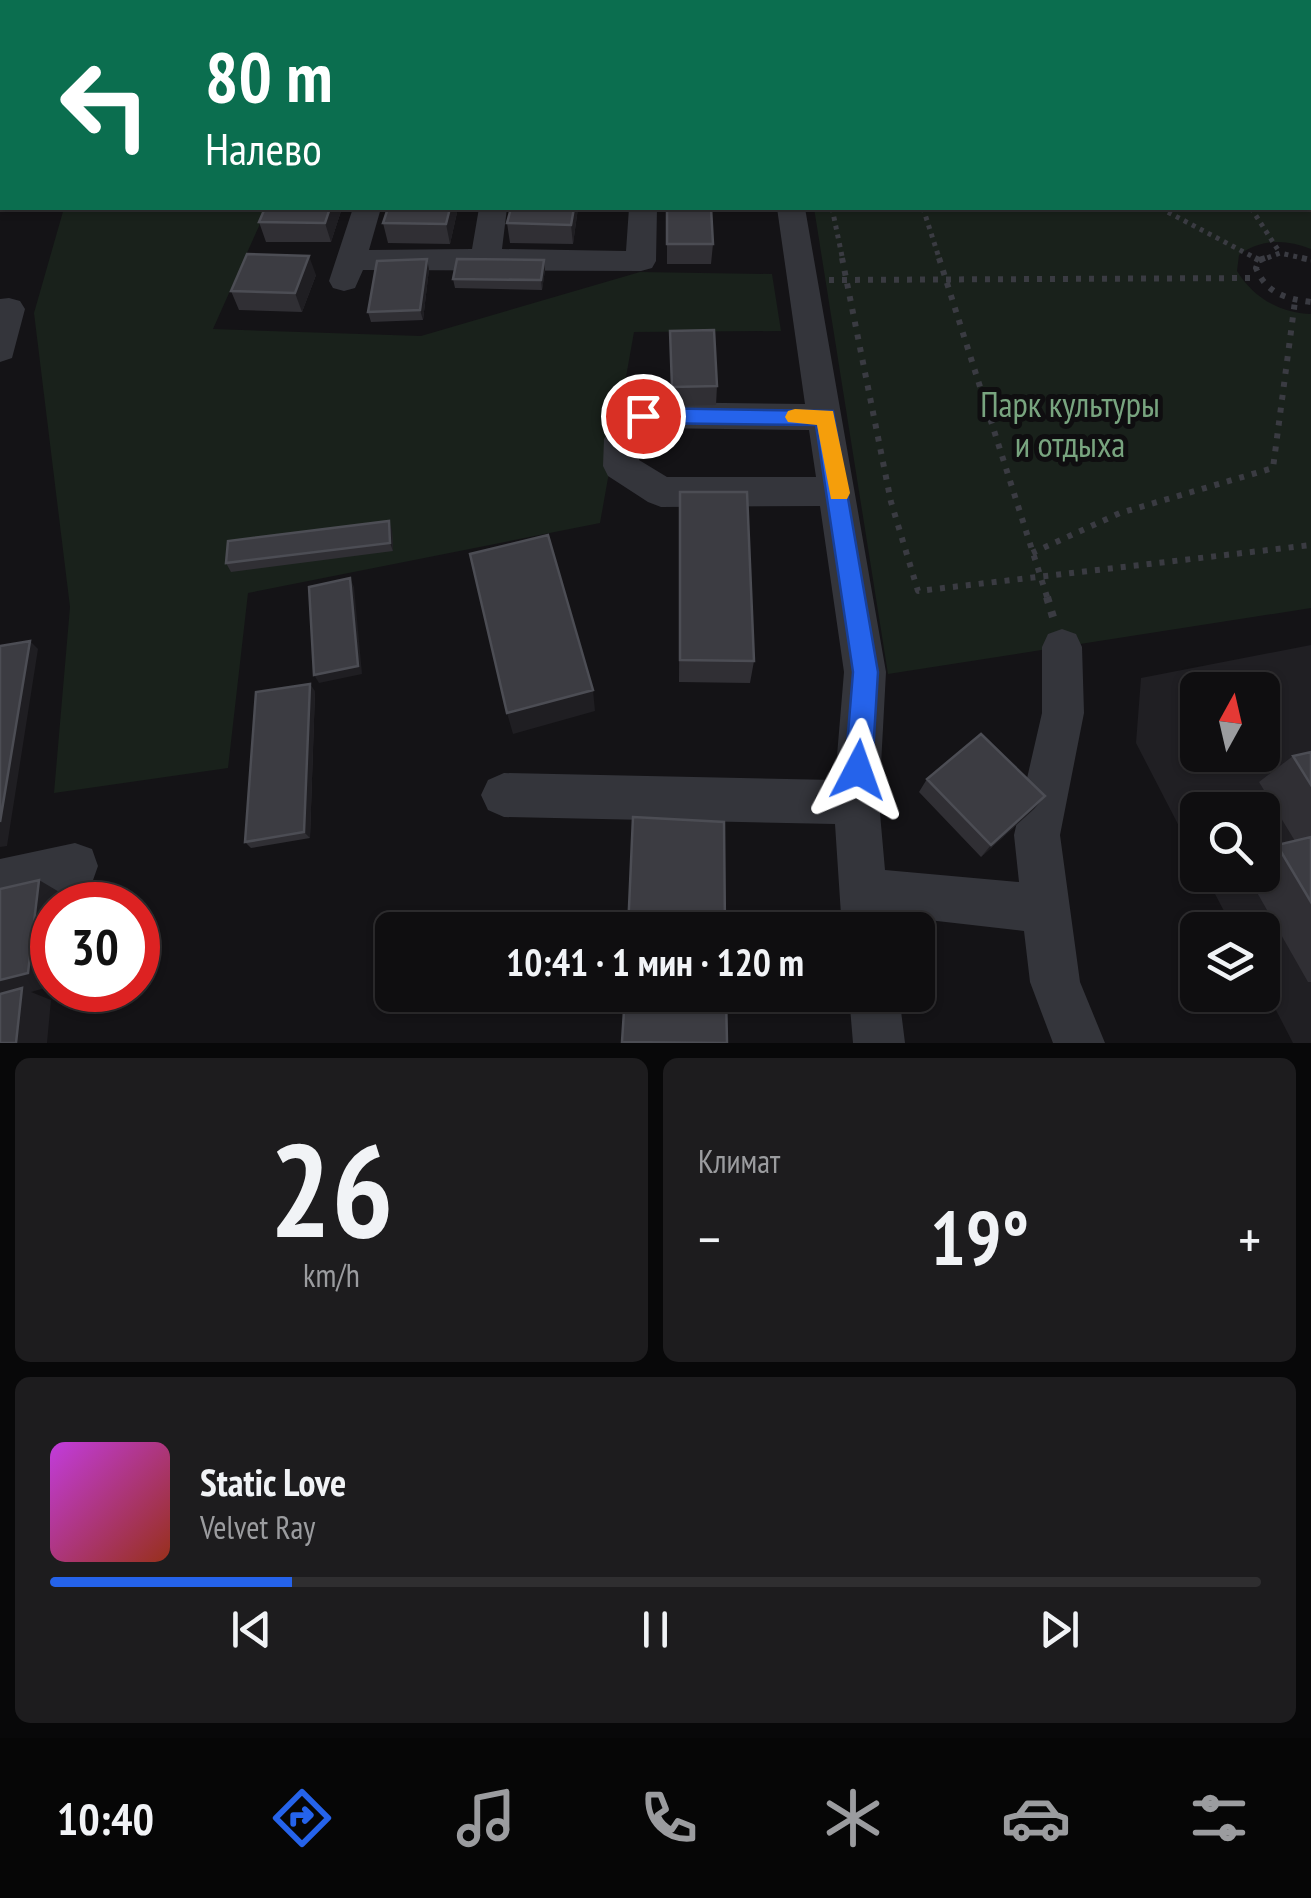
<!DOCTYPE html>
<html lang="ru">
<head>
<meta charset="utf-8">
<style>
	:root { --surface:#0f0e10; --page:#1d1c1e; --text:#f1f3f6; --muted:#9b9c9f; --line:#2f2e30; --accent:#2563eb }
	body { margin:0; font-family:"PT Sans Narrow",sans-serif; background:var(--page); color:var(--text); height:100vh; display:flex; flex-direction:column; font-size:38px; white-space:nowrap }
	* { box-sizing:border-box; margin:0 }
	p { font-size:32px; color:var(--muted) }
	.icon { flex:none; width:55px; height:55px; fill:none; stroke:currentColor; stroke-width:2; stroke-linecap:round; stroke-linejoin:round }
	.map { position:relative; height:1043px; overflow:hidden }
	.side { display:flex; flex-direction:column; gap:15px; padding:15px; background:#080809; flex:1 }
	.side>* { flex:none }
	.banner { position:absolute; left:0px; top:0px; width:1312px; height:210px; box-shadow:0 2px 8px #0004,0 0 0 2px var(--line); background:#0b6e4f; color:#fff; overflow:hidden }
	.needle { width:65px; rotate:8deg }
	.fabs { position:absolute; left:1180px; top:672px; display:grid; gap:20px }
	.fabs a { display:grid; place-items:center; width:100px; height:100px; border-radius:15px; background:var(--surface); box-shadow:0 2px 8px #0004,0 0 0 2px var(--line); font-size:50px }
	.speed { position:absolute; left:30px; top:882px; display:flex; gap:20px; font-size:50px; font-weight:700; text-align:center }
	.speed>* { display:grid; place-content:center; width:130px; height:130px; border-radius:50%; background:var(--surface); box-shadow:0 2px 8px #0004,0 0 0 2px var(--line); line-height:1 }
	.speed .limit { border:15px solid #d22; background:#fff; color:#111 }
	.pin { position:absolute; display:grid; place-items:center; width:85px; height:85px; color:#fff; margin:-42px; border:5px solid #fff; border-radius:50%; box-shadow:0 2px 10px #0007 }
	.me { position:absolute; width:110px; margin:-55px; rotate:4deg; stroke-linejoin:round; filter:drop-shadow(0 0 8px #0008) }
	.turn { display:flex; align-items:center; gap:35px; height:210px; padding:0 40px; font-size:45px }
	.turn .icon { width:130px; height:130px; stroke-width:2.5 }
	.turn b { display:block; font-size:70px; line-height:85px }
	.big { font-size:75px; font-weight:800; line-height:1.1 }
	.side .widget { flex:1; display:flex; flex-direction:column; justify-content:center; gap:15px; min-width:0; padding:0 35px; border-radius:15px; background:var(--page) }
	.side .dial { align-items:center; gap:0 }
	.dial b { font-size:130px; line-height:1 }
	.song { display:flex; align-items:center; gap:30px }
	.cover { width:120px; height:120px; border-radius:15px; background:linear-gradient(135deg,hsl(290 70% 55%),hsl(10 70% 35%)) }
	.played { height:10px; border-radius:5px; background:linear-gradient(90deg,var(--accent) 20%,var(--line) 20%) }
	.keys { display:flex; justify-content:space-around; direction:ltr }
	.heat { display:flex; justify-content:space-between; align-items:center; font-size:55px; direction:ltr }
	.side .tiles { flex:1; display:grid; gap:15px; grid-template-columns:1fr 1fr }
	.widget:last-child { grid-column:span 2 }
	.trip { position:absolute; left:375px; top:912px; width:560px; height:100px; border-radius:15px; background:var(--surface); box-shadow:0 2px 8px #0004,0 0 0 2px var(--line); font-weight:800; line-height:100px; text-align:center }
	.dock { display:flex; height:160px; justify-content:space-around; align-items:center; background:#060606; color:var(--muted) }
	.dock .icon { width:70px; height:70px }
	.dock .active { color:var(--accent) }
	.dock b { font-size:45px; color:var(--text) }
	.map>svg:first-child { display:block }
	.built { fill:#201f23; fill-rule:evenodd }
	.green { fill:#19211b }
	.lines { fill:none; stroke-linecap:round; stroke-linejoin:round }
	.path-far2 { stroke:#3a3b42; stroke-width:5; stroke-dasharray:4 5; stroke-linecap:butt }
	.path-far1 { stroke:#3a3b42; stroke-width:6; stroke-dasharray:5 8; stroke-linecap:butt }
	.path { stroke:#3a3b42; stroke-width:8; stroke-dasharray:6 9; stroke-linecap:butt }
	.minor { fill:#34353b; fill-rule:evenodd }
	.wall { fill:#302f34 }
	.shaded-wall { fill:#1f1e22 }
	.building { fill:#3c3c42; stroke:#4c4d54; stroke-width:2.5 }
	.route { fill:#2563eb; stroke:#184099; stroke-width:2.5 }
	.slow { fill:#f59e0b }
	.labels { text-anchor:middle; stroke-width:10; stroke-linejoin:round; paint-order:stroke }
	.park-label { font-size:35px; fill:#78a47f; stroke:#0f0e10 }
</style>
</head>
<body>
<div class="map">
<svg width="1311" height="1043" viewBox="0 0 1311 1043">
	<rect width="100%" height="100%" fill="#141316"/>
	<path class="built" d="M 1311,645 L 1311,1043 L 1293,1043 L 1263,985 L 1262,930 L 1234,930 L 1205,875 L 1262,875 L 1262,810 L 1198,810 L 1197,861 L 1136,743 L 1141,678 ZM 1198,690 L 1262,690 L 1262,755 L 1198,755 Z"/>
	<path class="green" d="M 1311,31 L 1311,249 C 1285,239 1261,239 1239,255 L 1237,271 C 1253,297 1279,313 1311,314 L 1311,608 L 888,674 L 814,208 L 1310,208 Z
		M 64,208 L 267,208 L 213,329 L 421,336 L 640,272 L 772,274 L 781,331 L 634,332 L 600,523 L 248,593 L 228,768 L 54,793 L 70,607 L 34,313 Z"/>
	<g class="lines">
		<path class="path-far2" d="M 832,208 L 843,261
			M 923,208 L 940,261
			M 1160,208 L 1259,260
			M 1251,208 L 1280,253
			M 1259,261 L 1280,253 L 1311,260"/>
		<path class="path-far1" d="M 842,258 L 891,502 L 918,591 L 1311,545
			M 939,258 L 1048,600
			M 1255,258 L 1259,260
			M 1265,258 L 1259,260 L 1256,268 C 1266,293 1286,299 1311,302
			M 1302,258 L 1311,260
			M 829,280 L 1258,278
			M 1032,553 L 1120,513 L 1273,468 L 1295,301"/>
		<path class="path" d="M 1047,597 L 1053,617"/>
		<path class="minor" d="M 105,0 L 129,0 L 129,2 L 106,2 Z
			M 943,0 L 967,0 L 968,2 L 945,2 Z
			M 353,208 L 381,208 L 369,250 L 472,249 L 479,208 L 507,208 L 502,249 L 626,251 L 629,208 L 657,208 L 656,261 L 652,268 L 641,271 L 363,270 L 355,288 L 344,291 L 333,288 L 329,281 Z
			M 777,208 L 805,208 L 886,672 L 879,802 L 885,870 L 1019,882 L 1014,835 L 1042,713 L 1042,647 L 1048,634 L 1062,629 L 1076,634 L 1082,647 L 1084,713 L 1060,835 L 1080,982 L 1105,1043 L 1053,1043 L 1030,982 L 1024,931 L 902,917 L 889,917 L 890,930 L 842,930 L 835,824 L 504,817 L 488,810 L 481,795 L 488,780 L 504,773 L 835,780 L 844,672 L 820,506 L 661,507 L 648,502 L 608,476 L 603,466 L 604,439 L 610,430 L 631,406 L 643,402 L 805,404 ZM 652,428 L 809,430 L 816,477 L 667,477 L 639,460 L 640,443 Z
			M 9,298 L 20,301 L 25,309 L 12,358 L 0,362 L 0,299 Z
			M 75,843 L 92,849 L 98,866 L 92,883 L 0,907 L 0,859 Z
			M 849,995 L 899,995 L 905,1043 L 853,1043 Z"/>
	</g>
	<path class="wall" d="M 342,0 L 388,0 L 389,2 L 343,2 Z
		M 436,0 L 475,0 L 474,2 L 436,2 Z
		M 600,0 L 634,0 L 634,2 L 600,2 Z
		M 699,0 L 735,0 L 735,2 L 699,2 Z
		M 878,0 L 919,0 L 919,2 L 879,2 Z
		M 1045,0 L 1093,0 L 1092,2 L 1045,2 Z
		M 265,208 L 342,208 L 331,242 L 266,242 L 259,222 Z
		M 388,208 L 458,208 L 450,244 L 388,243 L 383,223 Z
		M 578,208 L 573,244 L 510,243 L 507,223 Z
		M 667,208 L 713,244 L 711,264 L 667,264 Z
		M 429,269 L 423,320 L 371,322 L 368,312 Z
		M 545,270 L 542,290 L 455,288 L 453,279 Z
		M 316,275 L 302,312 L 239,310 L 231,291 Z
		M 670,331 L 717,386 L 716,405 L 672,406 Z
		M 680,492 L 754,661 L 750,683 L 679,682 Z
		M 392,530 L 393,551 L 231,572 L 226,563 Z
		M 315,691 L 310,838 L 251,848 L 245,842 Z
		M 1311,752 L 1311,982 L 1308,982 L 1247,875 L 1262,875 L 1262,854 L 1277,845 L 1295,841 L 1259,782 L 1293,756 Z
		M 927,779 L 1045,796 L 1034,809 L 981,857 L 919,792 Z"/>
	<path class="shaded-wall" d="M 0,0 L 20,0 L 21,2 L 2,2 L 2,8 L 0,8 Z
		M 330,208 L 342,208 L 331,242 L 325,223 Z
		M 450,208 L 458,208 L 450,244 L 446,224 Z
		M 574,208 L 578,208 L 573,244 L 571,225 Z
		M 309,256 L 316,275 L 302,312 L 295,293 Z
		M 427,259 L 429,269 L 423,320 L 420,310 Z
		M 544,260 L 545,270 L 542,290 L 541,280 Z
		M 389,521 L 392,530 L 393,551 L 390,543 Z
		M 350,578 L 354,587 L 362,674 L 319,683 L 314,675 Z
		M 30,641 L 38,649 L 7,846 L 0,847 L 0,822 Z
		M 310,684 L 315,691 L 310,838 L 304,832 Z
		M 593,690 L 595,711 L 513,734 L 507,713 Z
		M 1045,796 L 1034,809 L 981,857 L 991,845 Z
		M 39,880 L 66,896 L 65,905 L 52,905 L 52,986 L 31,992 L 51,1000 L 47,1043 L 16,1043 L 0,1000 L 0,980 Z"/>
	<path class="building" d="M 120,0 L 151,0 L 151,2 L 120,2 Z
		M 403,0 L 421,0 L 421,2 L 402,2 Z
		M 510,0 L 538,0 L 538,2 L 510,2 Z
		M 555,0 L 577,0 L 577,2 L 554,2 Z
		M 656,0 L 679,0 L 679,2 L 656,2 Z
		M 751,0 L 773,0 L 774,2 L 751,2 Z
		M 790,0 L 812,0 L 812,2 L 790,2 Z
		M 843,0 L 863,0 L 864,2 L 844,2 Z
		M 927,0 L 952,0 L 953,2 L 928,2 Z
		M 982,0 L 1013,0 L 1014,2 L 983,2 Z
		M 1112,0 L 1142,0 L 1143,2 L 1113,2 Z
		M 1157,0 L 1178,0 L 1180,2 L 1158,2 Z
		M 0,39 L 2,41 L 2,56 L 0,57 Z
		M 265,208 L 330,208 L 325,223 L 259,222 Z
		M 388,208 L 450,208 L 446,224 L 383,223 Z
		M 511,208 L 574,208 L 571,225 L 507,223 Z
		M 667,208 L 711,208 L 713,244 L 667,244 Z
		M 247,254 L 309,256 L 295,293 L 231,291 Z
		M 427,259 L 420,310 L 368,312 L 377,261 Z
		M 457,259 L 544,260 L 541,280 L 453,279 Z
		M 714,330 L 717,386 L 672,387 L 670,331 Z
		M 680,492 L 747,492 L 754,661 L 680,660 Z
		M 389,521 L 390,543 L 226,563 L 228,541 Z
		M 548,535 L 593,690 L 507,713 L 470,554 Z
		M 350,578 L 358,666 L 314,675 L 309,587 Z
		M 30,641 L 0,822 L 0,646 Z
		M 310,684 L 304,832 L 245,842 L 256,692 Z
		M 981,734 L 1045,796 L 991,845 L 927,779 Z
		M 1311,752 L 1311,785 L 1293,756 Z
		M 633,817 L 724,822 L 725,930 L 628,930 Z
		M 1311,837 L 1311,902 L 1277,845 Z
		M 39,880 L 28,973 L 0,980 L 0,889 Z
		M 22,988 L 16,1043 L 0,1043 L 0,994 Z
		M 625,995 L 726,995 L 727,1043 L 622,1042 Z"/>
	<path class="route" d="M 643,408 L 833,411 L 878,672 L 872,770 L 868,779 L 858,783 L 849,779 L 845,770 L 853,672 L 816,425 L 643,423 L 633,416 Z"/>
	<path class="slow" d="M 795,409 L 833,411 L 850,493 L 847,499 L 831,499 L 817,425 L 788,422 L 785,417 L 788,411 Z"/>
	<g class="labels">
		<g class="park-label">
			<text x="1070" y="417">Парк культуры<tspan x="1070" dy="40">и отдыха</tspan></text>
		</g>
	</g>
</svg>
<div class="fabs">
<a><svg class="needle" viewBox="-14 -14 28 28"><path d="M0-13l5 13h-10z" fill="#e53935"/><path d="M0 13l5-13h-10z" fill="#9b9c9f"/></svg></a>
<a><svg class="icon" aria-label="search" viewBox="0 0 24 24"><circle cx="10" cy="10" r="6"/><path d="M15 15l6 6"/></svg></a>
<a><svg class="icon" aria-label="layers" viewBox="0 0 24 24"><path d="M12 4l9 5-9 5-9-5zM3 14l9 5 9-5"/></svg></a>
</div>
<div class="speed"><div class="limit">30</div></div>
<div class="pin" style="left:643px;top:416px;background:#d93025"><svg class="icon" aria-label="arrive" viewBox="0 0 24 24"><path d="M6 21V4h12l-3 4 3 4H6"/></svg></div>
<svg class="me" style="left:858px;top:770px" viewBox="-20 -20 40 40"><path d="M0-17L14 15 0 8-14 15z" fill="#2563eb" stroke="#fff" stroke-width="4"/></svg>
<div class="trip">10:41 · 1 мин · 120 m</div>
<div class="banner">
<div class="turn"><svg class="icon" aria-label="left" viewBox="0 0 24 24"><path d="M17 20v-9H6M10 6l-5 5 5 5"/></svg><div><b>80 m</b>Налево</div></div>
</div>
</div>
<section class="side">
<div class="tiles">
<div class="widget dial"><b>26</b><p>km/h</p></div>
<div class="widget"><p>Климат</p>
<div class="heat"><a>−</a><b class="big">19°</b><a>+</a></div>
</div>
<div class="widget">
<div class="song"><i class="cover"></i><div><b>Static Love</b><p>Velvet Ray</p></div></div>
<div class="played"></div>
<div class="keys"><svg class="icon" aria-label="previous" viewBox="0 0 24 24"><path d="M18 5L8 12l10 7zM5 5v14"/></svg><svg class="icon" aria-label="pause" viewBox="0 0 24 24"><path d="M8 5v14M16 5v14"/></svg><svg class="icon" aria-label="next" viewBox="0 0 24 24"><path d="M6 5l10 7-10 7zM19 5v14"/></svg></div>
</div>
</div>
</section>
<nav class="dock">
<b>10:40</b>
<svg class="icon active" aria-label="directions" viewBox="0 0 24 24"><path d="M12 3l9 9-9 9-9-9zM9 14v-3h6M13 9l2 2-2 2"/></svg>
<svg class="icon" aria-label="music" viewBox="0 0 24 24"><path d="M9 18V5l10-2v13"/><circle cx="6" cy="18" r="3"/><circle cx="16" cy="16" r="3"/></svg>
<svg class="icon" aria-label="phone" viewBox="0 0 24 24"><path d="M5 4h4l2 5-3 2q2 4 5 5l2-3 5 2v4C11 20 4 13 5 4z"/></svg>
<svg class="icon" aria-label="climate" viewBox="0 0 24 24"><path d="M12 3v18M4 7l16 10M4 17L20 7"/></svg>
<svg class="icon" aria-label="car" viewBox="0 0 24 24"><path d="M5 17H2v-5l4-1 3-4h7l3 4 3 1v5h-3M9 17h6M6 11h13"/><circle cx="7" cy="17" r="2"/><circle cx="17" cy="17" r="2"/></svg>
<svg class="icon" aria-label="filters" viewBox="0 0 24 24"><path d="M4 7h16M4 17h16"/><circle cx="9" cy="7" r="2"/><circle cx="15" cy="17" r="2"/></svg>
</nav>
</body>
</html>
